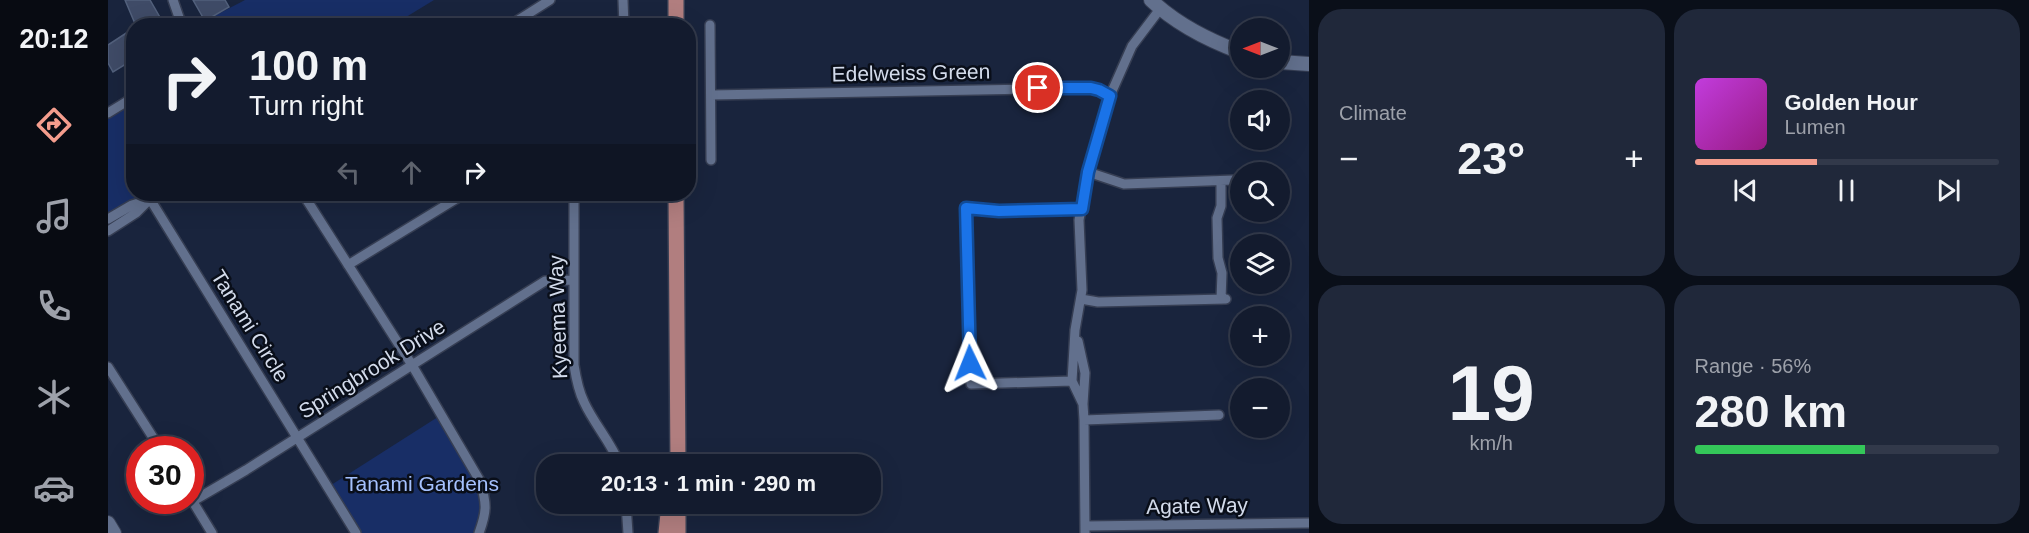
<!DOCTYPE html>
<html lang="en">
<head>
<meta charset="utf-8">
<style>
	:root { --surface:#131b2e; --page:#20283a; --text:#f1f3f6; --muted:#9da1aa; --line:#32394a; --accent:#f49d8d }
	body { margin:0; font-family:Helvetica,sans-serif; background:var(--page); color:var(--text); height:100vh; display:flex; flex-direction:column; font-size:22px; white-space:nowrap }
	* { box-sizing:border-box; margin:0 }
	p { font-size:20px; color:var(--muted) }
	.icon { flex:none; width:33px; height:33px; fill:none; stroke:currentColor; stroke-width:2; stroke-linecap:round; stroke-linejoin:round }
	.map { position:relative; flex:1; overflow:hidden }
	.sheet { display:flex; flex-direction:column; gap:9px; padding:9px; background:#0a0f19; width:720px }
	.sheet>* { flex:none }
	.top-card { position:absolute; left:18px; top:18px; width:570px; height:183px; border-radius:24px; box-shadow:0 6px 24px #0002,0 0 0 2px var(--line); background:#131b2e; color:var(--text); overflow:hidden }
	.needle { width:39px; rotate:270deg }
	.controls { position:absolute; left:1122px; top:18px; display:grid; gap:12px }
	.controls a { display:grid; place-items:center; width:60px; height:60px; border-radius:50%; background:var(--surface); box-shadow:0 6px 24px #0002,0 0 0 2px var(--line); font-size:30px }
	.speed { position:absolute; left:18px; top:436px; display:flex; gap:12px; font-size:30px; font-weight:700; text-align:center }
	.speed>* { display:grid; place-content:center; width:78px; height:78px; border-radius:50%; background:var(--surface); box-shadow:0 6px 24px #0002,0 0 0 2px var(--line); line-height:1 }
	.speed .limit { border:9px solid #d22; background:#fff; color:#111 }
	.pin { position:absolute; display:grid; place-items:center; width:51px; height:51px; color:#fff; margin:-26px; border:3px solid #fff; border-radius:50%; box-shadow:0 2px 6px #0007 }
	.me { position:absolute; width:66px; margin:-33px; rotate:358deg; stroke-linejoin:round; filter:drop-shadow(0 0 4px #0008) }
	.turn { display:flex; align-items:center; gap:21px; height:126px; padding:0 24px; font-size:27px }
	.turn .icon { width:78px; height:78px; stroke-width:2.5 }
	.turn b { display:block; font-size:42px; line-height:51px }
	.lanes { display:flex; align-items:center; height:57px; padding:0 24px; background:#0003; justify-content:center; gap:30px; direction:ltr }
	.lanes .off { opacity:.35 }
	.big { font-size:45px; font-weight:700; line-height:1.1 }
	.sheet .card { flex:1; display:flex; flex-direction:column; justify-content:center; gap:9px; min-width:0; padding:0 21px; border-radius:24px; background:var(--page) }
	.sheet .dial { align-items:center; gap:0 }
	.dial b { font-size:78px; line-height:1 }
	.song { display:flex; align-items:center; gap:18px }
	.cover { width:72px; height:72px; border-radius:9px; background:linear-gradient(135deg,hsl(290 70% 55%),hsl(310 70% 35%)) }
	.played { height:6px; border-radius:3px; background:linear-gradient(90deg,var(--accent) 40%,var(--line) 40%) }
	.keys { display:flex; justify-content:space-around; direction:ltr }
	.heat { display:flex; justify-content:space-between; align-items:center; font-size:33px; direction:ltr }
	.charge { height:9px; border-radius:4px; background:linear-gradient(90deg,#34c759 56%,var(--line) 0) }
	.sheet .tiles { flex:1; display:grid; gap:9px; grid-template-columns:repeat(2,1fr) }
	.trip { position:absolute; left:428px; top:454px; width:345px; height:60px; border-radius:24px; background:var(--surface); box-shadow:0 6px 24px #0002,0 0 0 2px var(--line); font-weight:700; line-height:60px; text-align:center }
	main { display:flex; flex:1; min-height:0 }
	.dock { display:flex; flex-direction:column; width:108px; justify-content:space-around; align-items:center; background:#080b12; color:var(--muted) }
	.dock .icon { width:42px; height:42px }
	.dock .on { color:var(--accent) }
	.dock b { font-size:27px; color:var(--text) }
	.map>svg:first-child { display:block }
	.green { fill:#182e66 }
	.building { fill:#3f4b67; stroke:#52607c; stroke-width:1.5 }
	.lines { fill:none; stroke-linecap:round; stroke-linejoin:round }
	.street-casing { stroke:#363e53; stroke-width:12 }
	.secondary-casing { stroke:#363e53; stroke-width:16 }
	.primary-casing { stroke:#363e53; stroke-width:18 }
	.street { stroke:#62708d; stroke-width:9 }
	.secondary { stroke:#62708d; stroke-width:14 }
	.primary { stroke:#b17e7f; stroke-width:15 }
	.route-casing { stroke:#114b97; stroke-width:15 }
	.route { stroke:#1a73e8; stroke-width:10 }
	.labels { text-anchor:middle; stroke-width:5; stroke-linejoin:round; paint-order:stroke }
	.street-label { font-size:21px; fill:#d3dbeb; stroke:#090e19 }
	.park-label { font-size:21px; fill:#a5c1fe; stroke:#090e19 }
</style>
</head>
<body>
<main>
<nav class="dock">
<b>20:12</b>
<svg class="icon on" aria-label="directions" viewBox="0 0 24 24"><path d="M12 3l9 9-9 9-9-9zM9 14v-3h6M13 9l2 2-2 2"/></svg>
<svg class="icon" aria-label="music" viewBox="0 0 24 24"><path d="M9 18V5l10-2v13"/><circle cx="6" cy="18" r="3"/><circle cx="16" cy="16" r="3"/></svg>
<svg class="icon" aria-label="phone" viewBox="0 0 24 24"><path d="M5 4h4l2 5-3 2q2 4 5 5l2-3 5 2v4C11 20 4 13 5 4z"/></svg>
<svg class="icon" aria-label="climate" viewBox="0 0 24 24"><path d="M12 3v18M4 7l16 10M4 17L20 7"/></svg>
<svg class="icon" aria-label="car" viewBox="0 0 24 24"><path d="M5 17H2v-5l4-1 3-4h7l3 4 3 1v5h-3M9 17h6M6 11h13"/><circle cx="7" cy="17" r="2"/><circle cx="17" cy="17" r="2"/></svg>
</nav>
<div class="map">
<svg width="1201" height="533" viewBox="0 0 1201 533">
	<rect width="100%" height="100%" fill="#19243d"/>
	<path class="green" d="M 137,0 L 326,0 L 285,25 L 89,25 Z
		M 25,97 L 26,194 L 51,194 L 0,220 L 0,113 Z
		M 333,415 L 378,502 L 371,533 L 248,533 L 220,487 Z"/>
	<path class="building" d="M 17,0 L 42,0 L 57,26 L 28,26 Z
		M 85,0 L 117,0 L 121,7 L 97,21 Z
		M 26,28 L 26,59 L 5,72 L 0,63 L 0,45 Z"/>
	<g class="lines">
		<defs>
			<path id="street" d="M 65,0 L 74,26
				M 515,0 L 516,26
				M 602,25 L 603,160
				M 401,26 L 442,0
				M 603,95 L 977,88 L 991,90 L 1002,96
				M 0,113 L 26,97
				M 980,172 L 1016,184 L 1126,180
				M 1113,181 L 1113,206 L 1109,218 L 1110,258 L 1114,273 L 1113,299
				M 195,194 L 304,365 L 372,481 C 379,504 379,511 371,533
				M 466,194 L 466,365 C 468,378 470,390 476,402 C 486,424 503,442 512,465
				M 42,199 L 248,533
				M 0,219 L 24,205 L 40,200
				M 0,231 L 28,213 L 42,199 L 51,194
				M 240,265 L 356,194
				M 973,299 L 990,302 L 1118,299
				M 970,341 L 977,373 L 975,404 L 976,420 L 977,533
				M 0,367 L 53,450
				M 964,381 L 863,384 L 858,209 L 891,211 L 974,209
				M 975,404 L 964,381 L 967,330 L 974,290 L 971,220 L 980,172 L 1001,98 L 1024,46 L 1052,9
				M 976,420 L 1111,415
				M 82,497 L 104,533
				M 85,501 L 138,470 L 437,281 L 465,280
				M 518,504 L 520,533
				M 977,526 L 1201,523"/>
			<path id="secondary" d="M 1043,0 C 1068,24 1100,40 1132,52
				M 1172,62 L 1201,64
				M 0,523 L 6,533"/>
			<path id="primary" d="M 568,0 L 568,26
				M 568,194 L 570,465
				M 558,533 L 561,504
				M 570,533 L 570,504"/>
		</defs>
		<use href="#street" class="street-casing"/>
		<use href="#secondary" class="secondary-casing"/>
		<use href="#primary" class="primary-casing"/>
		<use href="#street" class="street"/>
		<use href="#secondary" class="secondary"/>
		<use href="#primary" class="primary"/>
	</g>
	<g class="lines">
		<defs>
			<path id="route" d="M 862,363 L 858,208 L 891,211 L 974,209 L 980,172 L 1002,96 L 991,90 L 983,88 L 930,88"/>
		</defs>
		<use href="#route" class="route-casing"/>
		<use href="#route" class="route"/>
	</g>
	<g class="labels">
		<g class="street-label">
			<text transform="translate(803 73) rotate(-1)" y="7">Edelweiss Green</text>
			<text transform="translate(450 317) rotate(-92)" y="7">Kyeema Way</text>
			<text transform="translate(142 326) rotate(58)" y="7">Tanami Circle</text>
			<text transform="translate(264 369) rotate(-32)" y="7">Springbrook Drive</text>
			<text transform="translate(1089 506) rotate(-1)" y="7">Agate Way</text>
		</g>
		<g class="park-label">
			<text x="314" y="491">Tanami Gardens</text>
		</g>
	</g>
</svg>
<div class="controls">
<a><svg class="needle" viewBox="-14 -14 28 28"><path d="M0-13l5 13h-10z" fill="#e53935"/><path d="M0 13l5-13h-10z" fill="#9da1aa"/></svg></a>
<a><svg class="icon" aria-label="sound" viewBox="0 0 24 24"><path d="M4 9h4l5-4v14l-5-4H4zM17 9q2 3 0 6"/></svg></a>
<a><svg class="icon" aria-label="search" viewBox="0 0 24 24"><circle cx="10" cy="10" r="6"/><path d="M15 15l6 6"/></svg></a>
<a><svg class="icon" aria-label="layers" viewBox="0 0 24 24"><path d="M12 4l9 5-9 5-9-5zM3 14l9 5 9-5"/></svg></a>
<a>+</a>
<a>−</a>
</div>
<div class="speed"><div class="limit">30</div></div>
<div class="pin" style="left:930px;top:88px;background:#d93025"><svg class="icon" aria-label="arrive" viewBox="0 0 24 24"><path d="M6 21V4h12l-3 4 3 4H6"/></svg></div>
<svg class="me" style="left:862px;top:363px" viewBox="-20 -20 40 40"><path d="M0-17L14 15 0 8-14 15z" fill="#1a73e8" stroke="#fff" stroke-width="4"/></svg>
<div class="trip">20:13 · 1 min · 290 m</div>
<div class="top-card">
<div class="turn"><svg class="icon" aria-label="right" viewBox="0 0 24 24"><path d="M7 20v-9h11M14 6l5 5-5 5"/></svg><div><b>100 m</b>Turn right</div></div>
<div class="lanes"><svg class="icon off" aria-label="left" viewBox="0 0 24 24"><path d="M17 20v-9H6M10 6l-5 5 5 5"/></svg><svg class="icon off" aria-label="ahead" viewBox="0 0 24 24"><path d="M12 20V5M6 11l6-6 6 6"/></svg><svg class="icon" aria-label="right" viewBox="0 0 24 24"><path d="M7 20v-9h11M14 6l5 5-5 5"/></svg></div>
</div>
</div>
<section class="sheet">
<div class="tiles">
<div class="card"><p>Climate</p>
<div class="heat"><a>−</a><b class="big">23°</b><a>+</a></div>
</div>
<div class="card">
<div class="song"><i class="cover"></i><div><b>Golden Hour</b><p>Lumen</p></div></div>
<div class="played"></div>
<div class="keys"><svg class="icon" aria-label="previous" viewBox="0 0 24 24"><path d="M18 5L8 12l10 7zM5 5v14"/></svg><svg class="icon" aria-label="pause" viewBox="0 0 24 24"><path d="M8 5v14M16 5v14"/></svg><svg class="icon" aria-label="next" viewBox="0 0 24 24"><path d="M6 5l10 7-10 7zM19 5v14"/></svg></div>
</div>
<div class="card dial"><b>19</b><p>km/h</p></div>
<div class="card"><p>Range · 56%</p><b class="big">280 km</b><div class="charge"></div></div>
</div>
</section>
</main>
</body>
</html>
